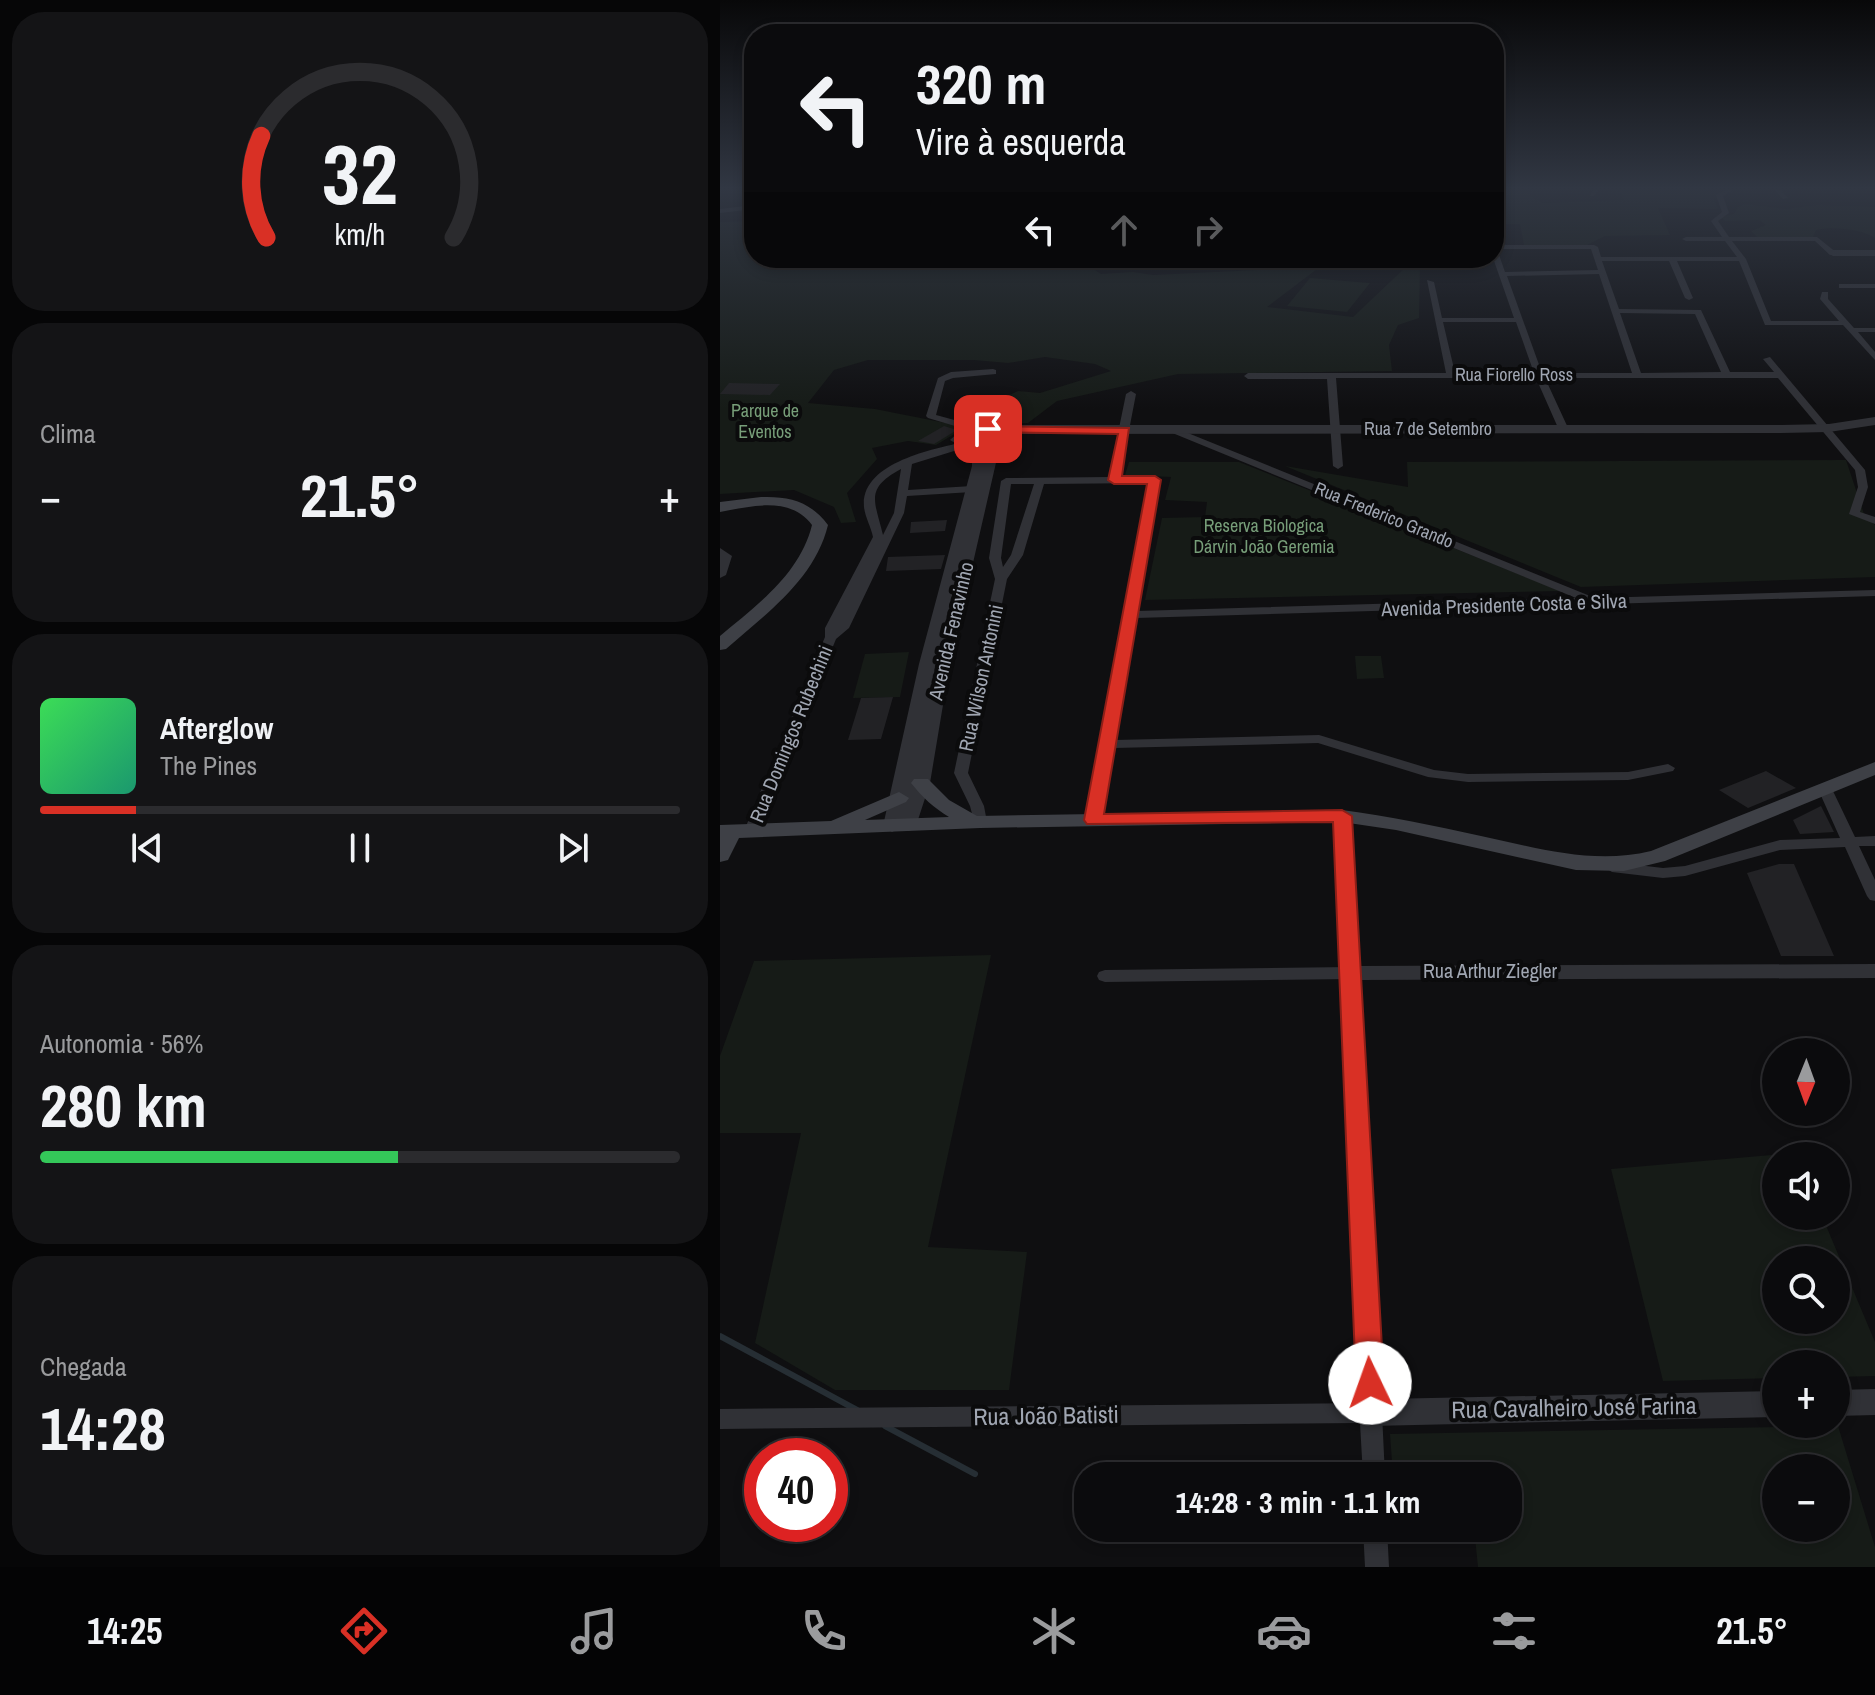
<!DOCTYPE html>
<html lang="pt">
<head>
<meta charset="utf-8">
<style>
	:root { --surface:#0b0b0d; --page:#141416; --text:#f1f3f6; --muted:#9a9b9d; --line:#2b2b2e; --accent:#d93025 }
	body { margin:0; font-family:"Archivo Narrow",sans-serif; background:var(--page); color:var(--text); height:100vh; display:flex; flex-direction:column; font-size:30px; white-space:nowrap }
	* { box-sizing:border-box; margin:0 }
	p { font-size:26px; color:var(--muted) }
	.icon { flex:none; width:44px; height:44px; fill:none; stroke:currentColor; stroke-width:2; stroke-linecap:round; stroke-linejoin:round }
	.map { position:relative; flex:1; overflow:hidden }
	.sheet { display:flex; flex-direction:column; gap:12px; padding:12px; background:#060607; width:720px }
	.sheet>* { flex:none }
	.top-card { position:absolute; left:24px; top:24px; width:760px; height:244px; border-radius:32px; box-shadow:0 4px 12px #0003,0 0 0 2px var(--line); background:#0b0b0d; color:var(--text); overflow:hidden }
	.needle { width:52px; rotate:181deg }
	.tools { position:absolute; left:1042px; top:1038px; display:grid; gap:16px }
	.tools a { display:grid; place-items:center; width:88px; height:88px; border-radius:50%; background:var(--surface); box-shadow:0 4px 12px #0003,0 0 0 2px var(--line); font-size:40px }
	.speed { position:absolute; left:24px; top:1438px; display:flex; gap:16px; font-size:40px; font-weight:700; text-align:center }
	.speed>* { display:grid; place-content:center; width:104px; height:104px; border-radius:50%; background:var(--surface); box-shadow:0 4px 12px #0003,0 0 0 2px var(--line); line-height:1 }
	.speed .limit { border:12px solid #d22; background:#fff; color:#111 }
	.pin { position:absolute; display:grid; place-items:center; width:68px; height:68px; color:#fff; margin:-34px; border-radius:16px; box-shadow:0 4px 12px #0006 }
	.me { position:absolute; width:88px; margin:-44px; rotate:357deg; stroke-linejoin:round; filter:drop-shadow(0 0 6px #0008) }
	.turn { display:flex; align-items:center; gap:28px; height:168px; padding:0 40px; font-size:36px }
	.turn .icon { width:104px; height:104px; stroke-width:2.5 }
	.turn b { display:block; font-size:56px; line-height:68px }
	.lanes { display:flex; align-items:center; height:76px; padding:0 40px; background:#0003; justify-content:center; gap:40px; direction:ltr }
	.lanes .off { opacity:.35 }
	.big { font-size:60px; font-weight:700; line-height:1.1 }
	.sheet .tile { flex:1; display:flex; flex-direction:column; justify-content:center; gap:12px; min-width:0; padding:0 28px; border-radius:32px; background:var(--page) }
	.sheet .dial { align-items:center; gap:0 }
	.dial svg { height:208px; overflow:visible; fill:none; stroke:var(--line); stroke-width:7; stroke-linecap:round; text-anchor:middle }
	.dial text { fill:var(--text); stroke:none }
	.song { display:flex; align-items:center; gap:24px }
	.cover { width:96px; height:96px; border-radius:12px; background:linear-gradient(135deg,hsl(130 70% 55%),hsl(160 70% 35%)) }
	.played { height:8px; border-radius:4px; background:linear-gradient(90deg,var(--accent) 15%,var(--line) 15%) }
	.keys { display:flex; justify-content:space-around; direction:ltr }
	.heat { display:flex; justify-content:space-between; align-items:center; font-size:44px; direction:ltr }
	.charge { height:12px; border-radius:6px; background:linear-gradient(90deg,#34c759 56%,var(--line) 0) }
	.trip { position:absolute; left:354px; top:1462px; width:448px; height:80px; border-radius:32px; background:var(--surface); box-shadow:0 4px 12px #0003,0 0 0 2px var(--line); font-weight:700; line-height:80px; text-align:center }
	.tabs { display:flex; height:128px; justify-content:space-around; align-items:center; background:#040405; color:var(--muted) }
	.tabs .icon { width:56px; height:56px }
	.tabs .selected { color:var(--accent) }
	.tabs b { font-size:36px; color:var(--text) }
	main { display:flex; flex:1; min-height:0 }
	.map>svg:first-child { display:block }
	.green { fill:#161b17; fill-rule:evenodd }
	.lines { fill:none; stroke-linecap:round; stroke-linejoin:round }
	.stream { stroke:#262e34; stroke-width:6 }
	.building { fill:#222225 }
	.minor { fill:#303136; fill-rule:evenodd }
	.tertiary { fill:#303136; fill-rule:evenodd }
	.secondary { fill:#3e4046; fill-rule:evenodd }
	.route { fill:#d93025; stroke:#8d1f18; stroke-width:2 }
	.labels { text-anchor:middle; stroke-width:8; stroke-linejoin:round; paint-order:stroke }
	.far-street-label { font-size:18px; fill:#a0a6b2; stroke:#0b0b0c }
	.far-park-label { font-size:18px; fill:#779e79; stroke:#0b0b0c }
	.street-label { font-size:20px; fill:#a0a6b2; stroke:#0b0b0c }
	.near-street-label { font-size:24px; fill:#a0a6b2; stroke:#0b0b0c }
</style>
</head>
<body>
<main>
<section class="sheet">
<div class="tile dial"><svg viewBox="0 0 100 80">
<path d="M14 69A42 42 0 1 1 86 69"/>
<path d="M14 69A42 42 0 0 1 12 30" stroke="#d93025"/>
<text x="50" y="56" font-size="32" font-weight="700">32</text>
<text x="50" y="72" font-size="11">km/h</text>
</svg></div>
<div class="tile"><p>Clima</p>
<div class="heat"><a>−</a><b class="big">21.5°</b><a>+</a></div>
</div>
<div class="tile">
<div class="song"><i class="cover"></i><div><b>Afterglow</b><p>The Pines</p></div></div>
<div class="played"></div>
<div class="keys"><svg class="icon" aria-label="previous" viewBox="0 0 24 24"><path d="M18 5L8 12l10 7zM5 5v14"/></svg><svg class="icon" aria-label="pause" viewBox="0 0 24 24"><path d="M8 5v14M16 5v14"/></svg><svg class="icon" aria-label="next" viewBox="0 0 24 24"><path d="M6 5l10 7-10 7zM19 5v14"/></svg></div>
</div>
<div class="tile"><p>Autonomia · 56%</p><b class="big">280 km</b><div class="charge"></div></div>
<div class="tile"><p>Chegada</p><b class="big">14:28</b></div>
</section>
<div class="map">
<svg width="1155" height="1567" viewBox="0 0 1155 1567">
	<rect width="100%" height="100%" fill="#0f0f11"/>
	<path class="green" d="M 774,190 L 810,190 L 810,196 L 823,203 L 904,200 L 900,190 L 998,190 L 1000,193 L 994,200 L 998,209 L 938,208 L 950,235 L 885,236 L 867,245 L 804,245 L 800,224 L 774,224 Z
		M 1025,204 L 1066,209 L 1097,205 L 1155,207 L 1155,238 C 1141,229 1113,226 1096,230 L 1093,237 L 1037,237 L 1031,231 L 1046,225 L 1039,220 L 1005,221 L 1001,217 L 1014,214 L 1018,207 Z
		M 34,221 L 34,258 L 283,258 L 269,270 L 322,270 L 324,260 L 361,261 L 381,274 L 413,272 L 433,275 L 577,268 L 580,262 L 605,263 L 547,307 L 633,317 L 688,265 L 700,265 L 699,318 L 678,325 L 669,345 L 672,371 L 458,374 L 337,401 L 308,423 L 262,424 L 262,408 L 298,391 L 320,393 L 391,371 L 375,364 L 325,357 L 288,363 L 254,360 L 148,360 L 114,370 L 88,403 L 155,409 L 246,427 L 216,445 L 188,441 L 152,448 L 157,459 L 127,493 L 136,522 L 121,523 L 114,507 L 74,490 L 0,494 L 0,222 Z
		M 590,278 L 650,283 L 627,312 L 567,306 Z
		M 1126,460 L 1144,514 L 1155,525 L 1155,577 L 861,587 L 565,466 L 688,487 L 687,462 Z
		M 409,462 L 519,462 L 841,591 L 425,600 L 442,518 L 485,517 L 487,502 L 445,500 L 451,477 L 405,475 Z
		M 189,652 L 180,697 L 133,698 L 145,654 Z
		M 635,656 L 661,656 L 664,678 L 637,679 Z
		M 271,955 L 208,1247 L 307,1252 L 289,1390 L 115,1390 L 35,1343 L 81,1133 L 0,1133 L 0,1056 L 34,961 Z
		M 1075,1153 L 1076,1156 L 1056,1156 L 1056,1216 L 1102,1216 L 1155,1342 L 1155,1376 L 1116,1377 L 1116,1364 L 1056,1364 L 1056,1378 L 943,1381 L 891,1169 ZM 1056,1260 L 1116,1260 L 1116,1320 L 1056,1320 Z
		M 1118,1426 L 1155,1547 L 1155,1567 L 758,1567 L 754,1528 L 788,1528 L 788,1476 L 673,1476 L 670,1434 ZM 1056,1468 L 1116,1468 L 1116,1528 L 1056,1528 Z"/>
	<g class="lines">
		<path class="stream" d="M 0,1336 L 137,1410
			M 165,1426 L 255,1474"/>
	</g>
	<path class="building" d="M 9,383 L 60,384 L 50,395 L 0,394 Z
		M 224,426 L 237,430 L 214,444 L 198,441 Z
		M 227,520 L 225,531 L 190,533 L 191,522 Z
		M 225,555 L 221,569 L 166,571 L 168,557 Z
		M 173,697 L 161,739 L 128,740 L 141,698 Z
		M 1046,771 L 1076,788 L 1028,808 L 999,790 Z
		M 1101,806 L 1114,832 L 1080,834 L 1073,820 Z
		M 1059,864 L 1074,864 L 1114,956 L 1061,956 L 1027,873 Z"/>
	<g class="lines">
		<path class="minor" d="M 873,190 L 879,190 L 874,196 L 870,196 Z
			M 1006,190 L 1013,190 L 1003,196 L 1009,213 L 998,221 L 1009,237 L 1097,237 L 1117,253 L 1110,255 L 1095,241 L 1012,241 L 1026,259 L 1051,321 L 1119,321 L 1100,299 L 1102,292 L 1108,292 L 1108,299 L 1134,328 L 1155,328 L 1155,332 L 1138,332 L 1155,352 L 1155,360 L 1123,325 L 1045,325 L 1019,261 L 957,261 L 973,298 L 969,300 L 965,298 L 949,261 L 882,261 L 899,309 L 981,310 L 1010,372 L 1054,372 L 1043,359 L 1050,357 L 1145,470 L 1148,487 L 1140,512 L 1155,517 L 1155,524 L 1129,514 L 1138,487 L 1135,470 L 1058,378 L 825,378 L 849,430 L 844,433 L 839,430 L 816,378 L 616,378 L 623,466 L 618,469 L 613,466 L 607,379 L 528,379 L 524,376 L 528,373 L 726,373 L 707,280 L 714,282 L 722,318 L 794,318 L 773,258 L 774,245 L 874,245 L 878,247 L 881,257 L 1017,257 L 1005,241 L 966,241 L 962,239 L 966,237 L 1002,237 L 991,221 L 1002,212 L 996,195 ZM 777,249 L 871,249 L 878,270 L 785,272 ZM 879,274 L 912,373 L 822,373 L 787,276 ZM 900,313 L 975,314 L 1001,372 L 921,373 ZM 723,322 L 796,322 L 814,373 L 735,373 Z
			M 1055,190 L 1061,190 L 1068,198 L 1063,199 Z
			M 34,205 L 34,209 L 0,213 L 0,209 Z
			M 305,258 L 670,258 L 666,260 L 309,260 Z
			M 1119,284 L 1155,284 L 1155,288 L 1119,288 Z
			M 273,369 L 276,370 L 276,374 L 233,378 L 225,381 L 216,415 L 253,425 L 252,436 L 246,436 L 245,429 L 208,418 L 206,416 L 218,378 L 231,372 Z
			M 411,391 L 416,394 L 400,477 L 435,477 L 440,480 L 417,611 L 856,598 L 450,432 L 448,430 L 453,427 L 875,598 L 1155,590 L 1155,596 L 416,618 L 395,740 L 599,735 L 714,770 L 748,774 L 908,772 L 948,764 L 955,768 L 953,771 L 908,780 L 748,782 L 708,777 L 598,743 L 394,748 L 381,820 L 374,824 L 367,820 L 429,483 L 324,484 L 303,555 L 287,579 L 248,773 L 264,806 L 267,822 L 265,825 L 255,825 L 250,806 L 234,773 L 275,579 L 269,558 L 281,481 L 286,478 L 389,477 L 406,394 ZM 291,484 L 314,484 L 291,555 L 283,567 L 281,558 Z
			M 244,442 L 249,445 L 247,447 L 192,464 L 188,490 L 252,486 L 257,489 L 252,492 L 187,496 L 184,513 L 129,628 L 116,639 L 38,831 L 31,836 L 26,834 L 24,831 L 105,637 L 105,628 L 153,537 C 151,527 145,517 144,507 C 140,463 213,449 244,442 ZM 181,469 L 174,513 L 163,535 C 155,501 144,489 181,469 Z
			M 0,548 L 12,556 L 6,575 L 0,578 Z
			M 1105,785 L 1112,789 L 1135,837 L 1155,836 L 1155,846 L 1139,846 L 1155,880 L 1155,901 L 1150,900 L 1147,896 L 1125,847 L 1060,850 L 965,876 L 943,878 L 892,872 L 884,867 L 892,862 L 943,868 L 965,866 L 1060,840 L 1120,838 L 1098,789 Z
			M 630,967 L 636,969 L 638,973 L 636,977 L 630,979 L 385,982 L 379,980 L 377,976 L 379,972 L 385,970 Z
			M 651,1403 L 659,1406 L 662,1413 L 665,1476 L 643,1476 L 640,1423 L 0,1429 L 0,1409 Z
			M 643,1528 L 667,1528 L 669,1567 L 645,1567 Z"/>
		<path class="tertiary" d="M 1155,250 L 1155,256 L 1113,256 L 1108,253 L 1113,250 Z
			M 1155,417 L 1155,425 L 1109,432 L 1061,433 L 269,434 L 278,454 L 230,663 L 210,783 L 195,829 L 188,831 L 180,828 L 172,832 L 163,826 L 199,664 L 252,466 L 252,453 L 230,440 L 239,432 L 283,425 L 1061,425 L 1109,424 ZM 255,437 L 257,438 L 245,439 Z
			M 622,810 L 631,816 L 640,966 L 1155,964 L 1155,978 L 641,980 L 664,1399 L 1056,1391 L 1056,1417 L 651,1426 L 641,1422 L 637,1413 L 613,816 Z
			M 1155,1389 L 1155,1415 L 1116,1416 L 1116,1390 Z"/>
		<path class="secondary" d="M 41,497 C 69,496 90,501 108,525 C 95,579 46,614 6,649 L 0,650 L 0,636 C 37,605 80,574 92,525 C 71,496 31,506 0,512 L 0,502 Z
			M 1155,762 L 1155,775 L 945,861 L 904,871 L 856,870 L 676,830 L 622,822 L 260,828 L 19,838 L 8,860 L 0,862 L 0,825 L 111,821 L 179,792 L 189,798 L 186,802 L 145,820 L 229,817 C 214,808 202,797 191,783 L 194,779 L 208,779 L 229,800 L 257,816 L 622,810 C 669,816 715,826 761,836 C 818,848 873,865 931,851 Z"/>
	</g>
	<linearGradient id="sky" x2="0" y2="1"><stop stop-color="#080809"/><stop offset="0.46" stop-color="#313743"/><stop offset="1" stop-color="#313743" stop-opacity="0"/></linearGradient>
	<rect width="1155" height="409" fill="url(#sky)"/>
	<path class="route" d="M 268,426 L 409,428 L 402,476 L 435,476 L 441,480 L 384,814 L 622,810 L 632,816 L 664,1383 L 660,1392 L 650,1396 L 640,1392 L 636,1383 L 613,822 L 367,824 L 364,820 L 427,484 L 394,484 L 388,480 L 398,434 L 263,432 L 263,427 Z"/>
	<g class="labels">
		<g class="far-street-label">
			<text x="794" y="381">Rua Fiorello Ross</text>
			<text x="708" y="435">Rua 7 de Setembro</text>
			<text transform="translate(664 515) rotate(22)" y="6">Rua Frederico Grando</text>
		</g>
		<g class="far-park-label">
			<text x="45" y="417">Parque de<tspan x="45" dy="21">Eventos</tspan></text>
			<text x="544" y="532">Reserva Biologica<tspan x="544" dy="21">Dárvin João Geremia</tspan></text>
		</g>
		<g class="street-label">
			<text transform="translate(784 605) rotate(-2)" y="7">Avenida Presidente Costa e Silva</text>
			<text transform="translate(231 631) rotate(-77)" y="7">Avenida Fenavinho</text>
			<text transform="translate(261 678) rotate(-78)" y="7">Rua Wilson Antonini</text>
			<text transform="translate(71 734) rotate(-68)" y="7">Rua Domingos Rubechini</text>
			<text x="770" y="978">Rua Arthur Ziegler</text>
		</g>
		<g class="near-street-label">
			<text transform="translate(854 1408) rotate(-1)" y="8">Rua Cavalheiro José Farina</text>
			<text transform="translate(326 1416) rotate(-1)" y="8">Rua João Batisti</text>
		</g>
	</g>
</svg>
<div class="tools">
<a><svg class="needle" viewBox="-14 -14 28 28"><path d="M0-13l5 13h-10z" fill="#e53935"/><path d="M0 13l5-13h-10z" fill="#9a9b9d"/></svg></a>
<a><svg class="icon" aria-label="sound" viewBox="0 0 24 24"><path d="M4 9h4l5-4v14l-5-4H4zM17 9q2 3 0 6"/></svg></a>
<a><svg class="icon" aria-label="search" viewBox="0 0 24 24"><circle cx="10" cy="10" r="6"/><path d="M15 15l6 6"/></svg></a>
<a>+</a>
<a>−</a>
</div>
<div class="speed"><div class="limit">40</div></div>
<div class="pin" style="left:268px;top:429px;background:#d93025"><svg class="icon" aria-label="arrive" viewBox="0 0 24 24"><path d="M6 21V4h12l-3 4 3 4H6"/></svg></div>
<svg class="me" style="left:650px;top:1383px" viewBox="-20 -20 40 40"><circle r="19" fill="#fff"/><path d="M0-13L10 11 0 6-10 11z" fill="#d93025"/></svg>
<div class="trip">14:28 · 3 min · 1.1 km</div>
<div class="top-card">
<div class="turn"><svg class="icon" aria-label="left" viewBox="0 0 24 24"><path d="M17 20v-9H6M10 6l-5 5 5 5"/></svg><div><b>320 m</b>Vire à esquerda</div></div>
<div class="lanes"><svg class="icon" aria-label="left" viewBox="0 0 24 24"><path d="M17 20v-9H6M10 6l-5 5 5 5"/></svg><svg class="icon off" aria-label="ahead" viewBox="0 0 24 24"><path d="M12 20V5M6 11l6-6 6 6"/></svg><svg class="icon off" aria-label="right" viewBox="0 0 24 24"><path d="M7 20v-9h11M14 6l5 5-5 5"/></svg></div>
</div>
</div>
</main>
<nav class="tabs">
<b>14:25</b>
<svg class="icon selected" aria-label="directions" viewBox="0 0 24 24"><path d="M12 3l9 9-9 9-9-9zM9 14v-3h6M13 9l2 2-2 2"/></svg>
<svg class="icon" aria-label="music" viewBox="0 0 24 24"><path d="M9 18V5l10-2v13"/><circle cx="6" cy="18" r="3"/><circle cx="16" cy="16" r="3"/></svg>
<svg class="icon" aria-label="phone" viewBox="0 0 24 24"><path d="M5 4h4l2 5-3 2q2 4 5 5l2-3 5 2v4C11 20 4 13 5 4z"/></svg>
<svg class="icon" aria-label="climate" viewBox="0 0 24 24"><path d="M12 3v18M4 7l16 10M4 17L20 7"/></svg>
<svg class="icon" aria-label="car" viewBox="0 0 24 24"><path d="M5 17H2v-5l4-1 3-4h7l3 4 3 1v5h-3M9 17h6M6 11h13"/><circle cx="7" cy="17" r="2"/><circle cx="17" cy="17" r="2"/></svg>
<svg class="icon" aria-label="filters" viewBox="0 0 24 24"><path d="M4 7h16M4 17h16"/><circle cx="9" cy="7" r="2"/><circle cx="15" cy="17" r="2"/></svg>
<b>21.5°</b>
</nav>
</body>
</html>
